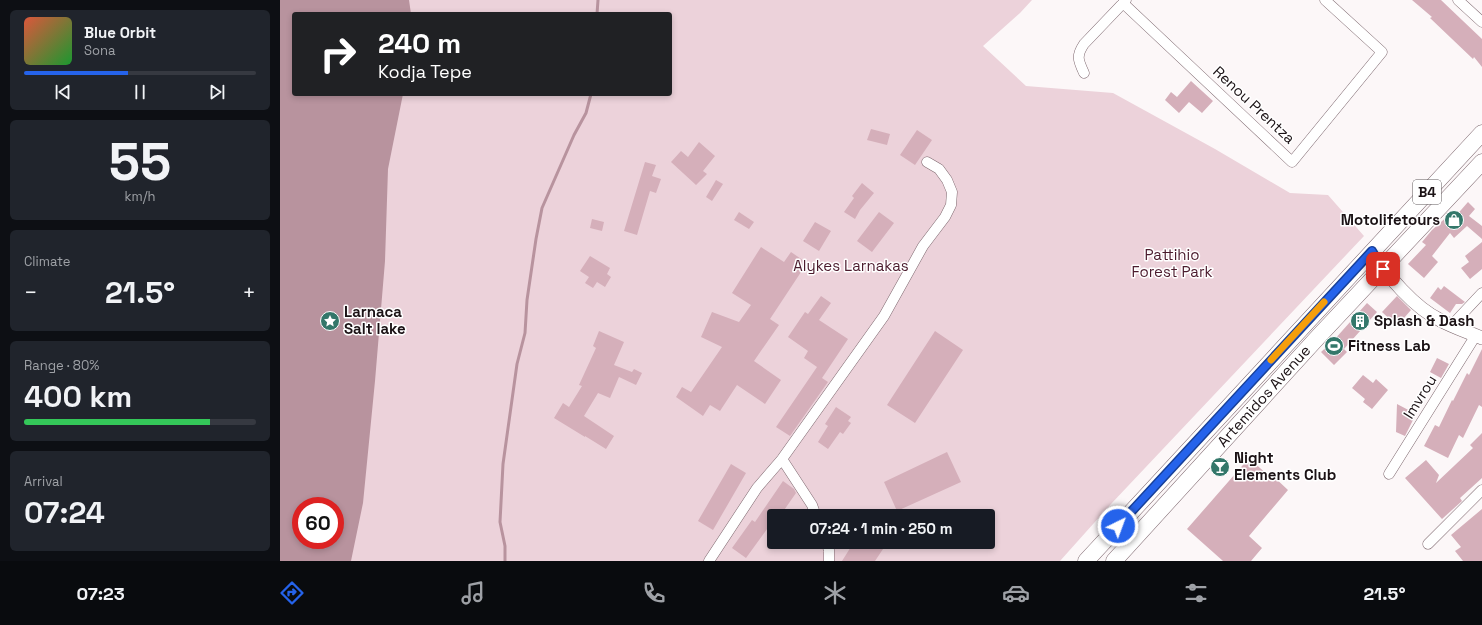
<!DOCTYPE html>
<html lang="en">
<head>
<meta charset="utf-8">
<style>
	:root { --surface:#171b24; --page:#20242c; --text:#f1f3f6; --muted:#9ea1a6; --line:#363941; --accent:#2563eb }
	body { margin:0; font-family:"Space Grotesk",sans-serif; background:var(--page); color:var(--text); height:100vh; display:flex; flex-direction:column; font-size:15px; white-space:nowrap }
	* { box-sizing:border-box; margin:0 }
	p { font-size:13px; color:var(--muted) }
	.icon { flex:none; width:22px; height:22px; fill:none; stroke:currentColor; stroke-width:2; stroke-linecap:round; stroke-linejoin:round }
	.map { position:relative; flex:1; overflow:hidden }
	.details { display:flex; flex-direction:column; gap:10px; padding:10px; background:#0d0f14; width:280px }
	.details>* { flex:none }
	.guide { position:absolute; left:12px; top:12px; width:380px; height:84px; border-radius:4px; box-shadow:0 2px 6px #0003; background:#202124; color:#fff; overflow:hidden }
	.speed { position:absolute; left:12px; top:497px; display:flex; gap:8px; font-size:20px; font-weight:700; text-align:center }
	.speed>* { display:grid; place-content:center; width:52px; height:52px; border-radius:50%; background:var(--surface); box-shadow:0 2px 6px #0003; line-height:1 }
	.speed .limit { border:6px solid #d22; background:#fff; color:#111 }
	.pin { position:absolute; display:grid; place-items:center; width:34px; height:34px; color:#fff; margin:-17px; border-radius:8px; box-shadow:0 2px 6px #0006 }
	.me { position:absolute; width:44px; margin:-22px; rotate:42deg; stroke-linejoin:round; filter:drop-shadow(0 0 3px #0008) }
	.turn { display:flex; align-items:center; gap:14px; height:84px; padding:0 20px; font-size:18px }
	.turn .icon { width:52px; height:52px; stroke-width:2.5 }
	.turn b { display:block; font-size:28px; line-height:34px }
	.big { font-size:30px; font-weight:700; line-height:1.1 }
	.details .tile { flex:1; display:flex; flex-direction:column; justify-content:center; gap:6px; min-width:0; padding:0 14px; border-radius:6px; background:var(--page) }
	.details .dial { align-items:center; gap:0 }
	.dial b { font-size:52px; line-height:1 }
	.song { display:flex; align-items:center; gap:12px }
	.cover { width:48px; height:48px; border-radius:6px; background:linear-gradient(135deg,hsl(10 70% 55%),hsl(130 70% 35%)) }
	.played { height:4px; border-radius:2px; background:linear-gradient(90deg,var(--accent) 45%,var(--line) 45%) }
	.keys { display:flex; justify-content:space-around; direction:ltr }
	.heat { display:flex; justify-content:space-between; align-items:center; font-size:22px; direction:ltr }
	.charge { height:6px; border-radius:3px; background:linear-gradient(90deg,#34c759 80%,var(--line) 0) }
	.trip { position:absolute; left:487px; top:509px; width:228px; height:40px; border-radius:4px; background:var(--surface); box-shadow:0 2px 6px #0003; font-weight:700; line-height:40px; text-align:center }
	.dock { display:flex; height:64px; justify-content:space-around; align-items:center; background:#090b0e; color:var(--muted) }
	.dock .icon { width:28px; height:28px }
	.dock .on { color:var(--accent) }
	.dock b { font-size:18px; color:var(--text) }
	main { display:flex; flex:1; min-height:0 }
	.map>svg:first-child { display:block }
	.green { fill:#ecd2da; fill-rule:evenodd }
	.water { fill:#b8939e; fill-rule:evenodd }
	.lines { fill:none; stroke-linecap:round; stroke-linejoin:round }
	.stream { stroke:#b8939e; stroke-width:3 }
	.building { fill:#d5afba }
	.minor-casing { stroke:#7d676e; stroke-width:11 }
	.tertiary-casing { stroke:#7d676e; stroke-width:14 }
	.primary-casing { stroke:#7d676e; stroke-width:17 }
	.minor { stroke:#fff; stroke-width:10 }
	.tertiary { stroke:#fff; stroke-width:13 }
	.primary { stroke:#fff; stroke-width:16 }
	.route-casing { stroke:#184099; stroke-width:10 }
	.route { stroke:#2563eb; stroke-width:7 }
	.slow { stroke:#f59e0b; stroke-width:7 }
	.labels { text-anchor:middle; stroke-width:3; stroke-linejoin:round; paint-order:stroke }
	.shield { fill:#fff; stroke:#5f595b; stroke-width:1 }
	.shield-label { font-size:14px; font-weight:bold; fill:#1b1215 }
	.street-label { font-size:15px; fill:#1b1215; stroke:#fff }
	.poi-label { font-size:15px; font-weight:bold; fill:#1b1215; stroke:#fff; text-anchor:start }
	.park-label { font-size:15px; fill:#4b1b2d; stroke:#fff }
</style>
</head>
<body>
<main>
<section class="details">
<div class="tile">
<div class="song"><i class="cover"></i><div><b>Blue Orbit</b><p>Sona</p></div></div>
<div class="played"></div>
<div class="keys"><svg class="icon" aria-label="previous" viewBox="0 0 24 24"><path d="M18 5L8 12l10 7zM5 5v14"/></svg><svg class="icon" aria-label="pause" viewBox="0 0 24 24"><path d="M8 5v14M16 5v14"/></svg><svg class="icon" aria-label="next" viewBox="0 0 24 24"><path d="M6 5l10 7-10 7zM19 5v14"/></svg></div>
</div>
<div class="tile dial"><b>55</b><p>km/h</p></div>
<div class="tile"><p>Climate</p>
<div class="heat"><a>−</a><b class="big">21.5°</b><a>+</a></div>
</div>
<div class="tile"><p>Range · 80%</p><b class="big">400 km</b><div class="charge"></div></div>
<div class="tile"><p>Arrival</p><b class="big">07:24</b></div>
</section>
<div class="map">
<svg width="1202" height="561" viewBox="0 0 1202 561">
	<rect width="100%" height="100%" fill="#fcf7f8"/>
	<path class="green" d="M 0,0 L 752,0 L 740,13 L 703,46 L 746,86 L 833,93 L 935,149 L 1010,193 L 1048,195 L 1084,236 L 831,504 L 780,561 L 0,561 ZM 14,14 L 390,14 L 390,94 L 14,94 ZM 21,506 L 55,506 L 55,540 L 21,540 ZM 494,516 L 708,516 L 708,542 L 494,542 Z"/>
	<path class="water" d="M 0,0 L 129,0 L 131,14 L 14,14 L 14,94 L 123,94 L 108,169 L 105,261 L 95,381 L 83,503 L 71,561 L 0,561 ZM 21,506 L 55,506 L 55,540 L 21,540 Z"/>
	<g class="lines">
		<path class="stream" d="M 317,14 L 318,0
			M 225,561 L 225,546 L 220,522 L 223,464 L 237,364 L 245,333 L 247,300 L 256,239 L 262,208 L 294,135 L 306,113 L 311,94"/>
	</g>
	<path class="building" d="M 1132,0 L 1161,0 L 1182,20 L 1202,39 L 1202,67 L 1194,57 L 1193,59 L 1150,18 L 1152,17 Z
		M 911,81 L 933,101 L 922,113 L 909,102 L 899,113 L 885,100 L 891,92 L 897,97 Z
		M 591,129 L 610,134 L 607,145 L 587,140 Z
		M 637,130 L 652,140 L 635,165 L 620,155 Z
		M 419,142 L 435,156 L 423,171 L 427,174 L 416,185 L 391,162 L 401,151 L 408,157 Z
		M 365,162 L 376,165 L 372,176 L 381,179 L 376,193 L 370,191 L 357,235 L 344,231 Z
		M 436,180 L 443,184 L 432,201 L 426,197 Z
		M 582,183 L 594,193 L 580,210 L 575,219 L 564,212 L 574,198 L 572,196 Z
		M 1188,202 L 1195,209 L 1189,216 L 1202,226 L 1202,239 L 1187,226 L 1174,238 L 1170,233 L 1152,256 L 1158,262 L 1144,278 L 1128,264 L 1146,245 L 1142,242 L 1152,230 L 1170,214 L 1174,218 Z
		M 459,212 L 474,222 L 469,229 L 454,220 Z
		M 599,212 L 614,223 L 592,252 L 577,241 Z
		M 312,219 L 324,222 L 322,231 L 310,228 Z
		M 535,222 L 551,231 L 539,251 L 523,241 Z
		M 1202,242 L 1202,269 L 1190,279 L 1181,268 L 1189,262 L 1185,256 Z
		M 481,247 L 504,262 L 511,252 L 527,263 L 490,319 L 499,325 L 474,361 L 501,380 L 485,404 L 457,385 L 440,411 L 430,405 L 423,416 L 396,397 L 402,387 L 411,392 L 442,347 L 421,337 L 432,312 L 459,322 L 471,305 L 452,293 Z
		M 310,256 L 330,268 L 327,274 L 331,277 L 325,287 L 317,282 L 313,288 L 305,283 L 309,277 L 300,271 Z
		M 1164,286 L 1185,302 L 1182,304 L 1176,304 L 1170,313 L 1150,298 L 1158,287 L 1161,290 Z
		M 541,296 L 551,303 L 539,320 L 568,339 L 542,378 L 548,382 L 510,436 L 496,427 L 537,367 L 524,358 L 528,351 L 508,337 L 525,312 L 528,314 Z
		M 1117,296 L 1131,310 L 1117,326 L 1102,312 Z
		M 1087,303 L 1097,312 L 1064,349 L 1067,352 L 1054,365 L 1041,352 L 1054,340 Z
		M 319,331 L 344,342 L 334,365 L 352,372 L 354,369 L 362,373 L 356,385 L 339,377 L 330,398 L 318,393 L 304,416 L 334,436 L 326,449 L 305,436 L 305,437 L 274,418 L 283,403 L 289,407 L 302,386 L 299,385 L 316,348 L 313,346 Z
		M 655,331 L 683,350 L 635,423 L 607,405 Z
		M 1202,349 L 1202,407 L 1199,405 L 1183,438 L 1179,435 L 1168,458 L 1144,446 L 1155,425 L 1159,427 L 1172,400 L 1173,401 L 1187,373 L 1189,375 Z
		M 1157,358 L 1169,364 L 1161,378 L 1150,372 Z
		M 1083,375 L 1093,383 L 1096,379 L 1108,390 L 1092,409 L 1083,402 L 1085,399 L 1072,388 Z
		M 1117,404 L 1136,414 L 1125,436 L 1116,432 Z
		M 556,407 L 571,417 L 568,421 L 571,423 L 563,434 L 560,432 L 548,449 L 538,442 L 548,426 L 545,424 Z
		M 1202,433 L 1202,478 L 1180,498 L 1182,501 L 1162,519 L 1125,478 L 1146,460 L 1159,475 L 1156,483 L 1193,448 L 1190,445 Z
		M 667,452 L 681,482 L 617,511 L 604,482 Z
		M 969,458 L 991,478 L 993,476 L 1008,490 L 969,536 L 982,548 L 971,561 L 943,561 L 907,529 Z
		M 451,464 L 466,473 L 433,530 L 418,521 Z
		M 503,481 L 514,489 L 516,493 L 500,516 L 494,516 L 494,528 L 490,525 L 466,558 L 452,548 L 472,520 L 475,522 Z
		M 1202,509 L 1202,561 L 1183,561 L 1175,551 L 1181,547 L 1171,535 Z
		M 574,542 L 599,542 L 605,546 L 595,561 L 562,561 Z"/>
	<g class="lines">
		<defs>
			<path id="minor" d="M 1178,0 L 1202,22
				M 843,3 L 1012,162 L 1102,52 L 1045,0
				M 804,73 C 798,60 796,56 804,44 L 846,0
				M 1172,325 L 1202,293
				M 502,459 L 532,505 L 536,516
				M 1109,474 L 1196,335
				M 546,542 L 549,550 L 549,561
				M 1148,544 L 1202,490
				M 429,561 L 477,488 L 502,459 L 604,316 L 643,246 L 665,217 L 671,205 L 672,192 L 667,180 L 659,169 L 647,162"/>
			<path id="tertiary" d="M 1092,251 C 1106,275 1135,308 1160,320 C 1173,327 1188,332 1202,338"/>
			<path id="primary" d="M 806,561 L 1202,133
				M 834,561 L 1038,337 L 1202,162"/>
		</defs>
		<use href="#minor" class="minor-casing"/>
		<use href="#tertiary" class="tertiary-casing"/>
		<use href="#primary" class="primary-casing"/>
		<use href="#minor" class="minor"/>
		<use href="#tertiary" class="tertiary"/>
		<use href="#primary" class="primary"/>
	</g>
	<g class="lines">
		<defs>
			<path id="route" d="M 838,526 L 1092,251 L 1103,269"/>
		</defs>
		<use href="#route" class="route-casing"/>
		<use href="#route" class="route"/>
		<path class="slow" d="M 991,360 L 1044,302"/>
	</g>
	<defs>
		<symbol id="shop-disc" viewBox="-11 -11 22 22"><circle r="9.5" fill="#33776a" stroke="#fff"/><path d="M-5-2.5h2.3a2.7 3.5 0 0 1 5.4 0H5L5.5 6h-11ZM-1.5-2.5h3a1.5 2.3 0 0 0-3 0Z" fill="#fff"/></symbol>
		<symbol id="sight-disc" viewBox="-11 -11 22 22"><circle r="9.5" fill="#33776a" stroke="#fff"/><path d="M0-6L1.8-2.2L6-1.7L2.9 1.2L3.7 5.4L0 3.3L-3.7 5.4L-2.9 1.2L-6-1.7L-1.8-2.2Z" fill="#fff"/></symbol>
		<symbol id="building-disc" viewBox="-11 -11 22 22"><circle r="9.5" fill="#33776a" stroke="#fff"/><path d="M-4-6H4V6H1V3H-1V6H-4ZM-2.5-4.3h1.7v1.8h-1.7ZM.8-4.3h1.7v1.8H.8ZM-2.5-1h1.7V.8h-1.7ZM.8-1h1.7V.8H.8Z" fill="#fff"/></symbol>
		<symbol id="stadium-disc" viewBox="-11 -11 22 22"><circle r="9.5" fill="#33776a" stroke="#fff"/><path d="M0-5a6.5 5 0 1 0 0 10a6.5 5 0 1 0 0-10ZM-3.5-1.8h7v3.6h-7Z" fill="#fff"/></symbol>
		<symbol id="bar-disc" viewBox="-11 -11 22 22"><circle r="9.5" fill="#33776a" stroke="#fff"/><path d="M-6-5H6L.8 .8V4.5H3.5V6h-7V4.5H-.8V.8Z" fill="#fff"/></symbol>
	</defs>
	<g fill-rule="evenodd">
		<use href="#shop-disc" x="1163" y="209" width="22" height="22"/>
		<use href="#sight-disc" x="39" y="310" width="22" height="22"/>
		<use href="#building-disc" x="1069" y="310" width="22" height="22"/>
		<use href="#stadium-disc" x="1043" y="335" width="22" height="22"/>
		<use href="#bar-disc" x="929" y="456" width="22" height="22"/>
	</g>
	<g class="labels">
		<rect class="shield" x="1133" y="180" width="28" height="24" rx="3"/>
		<g class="shield-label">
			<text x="1147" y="197">B4</text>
		</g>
		<g class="street-label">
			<text transform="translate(974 105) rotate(43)" y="5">Renou Prentza</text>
			<text transform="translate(984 396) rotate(-48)" y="5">Artemidos Avenue</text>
			<text transform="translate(1140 397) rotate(-58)" y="5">Imvrou</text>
		</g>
		<g class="poi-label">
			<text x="1160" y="225" text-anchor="end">Motolifetours</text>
			<text x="64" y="317">Larnaca<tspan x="64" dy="17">Salt lake</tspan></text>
			<text x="1094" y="326">Splash &amp; Dash</text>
			<text x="1068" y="351">Fitness Lab</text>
			<text x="954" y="463">Night<tspan x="954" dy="17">Elements Club</tspan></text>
		</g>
		<g class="park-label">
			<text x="892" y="260">Pattihio<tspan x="892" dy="17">Forest Park</tspan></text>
			<text x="571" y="271">Alykes Larnakas</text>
		</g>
	</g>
</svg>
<div class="speed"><div class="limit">60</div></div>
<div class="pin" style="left:1103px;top:269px;background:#d93025"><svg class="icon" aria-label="arrive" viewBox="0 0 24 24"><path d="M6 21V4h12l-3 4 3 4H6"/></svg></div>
<svg class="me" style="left:838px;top:526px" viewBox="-20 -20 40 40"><circle r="17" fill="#2563eb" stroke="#fff" stroke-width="3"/><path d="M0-11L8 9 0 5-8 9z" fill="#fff"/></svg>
<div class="trip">07:24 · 1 min · 250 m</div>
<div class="guide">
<div class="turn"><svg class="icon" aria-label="right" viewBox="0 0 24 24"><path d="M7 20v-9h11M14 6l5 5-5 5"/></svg><div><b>240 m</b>Kodja Tepe</div></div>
</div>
</div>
</main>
<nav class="dock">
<b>07:23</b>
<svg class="icon on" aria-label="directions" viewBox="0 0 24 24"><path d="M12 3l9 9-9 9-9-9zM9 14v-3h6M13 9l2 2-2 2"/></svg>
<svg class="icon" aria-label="music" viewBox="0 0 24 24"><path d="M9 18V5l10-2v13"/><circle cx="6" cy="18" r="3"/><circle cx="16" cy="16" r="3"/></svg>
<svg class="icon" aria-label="phone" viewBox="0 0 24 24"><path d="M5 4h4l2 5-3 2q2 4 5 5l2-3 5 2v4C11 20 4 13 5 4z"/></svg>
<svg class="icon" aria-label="climate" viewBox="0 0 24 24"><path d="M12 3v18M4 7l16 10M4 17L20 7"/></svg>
<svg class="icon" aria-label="car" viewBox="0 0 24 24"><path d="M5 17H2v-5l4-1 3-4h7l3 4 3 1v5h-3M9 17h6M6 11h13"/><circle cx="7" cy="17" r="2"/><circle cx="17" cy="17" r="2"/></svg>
<svg class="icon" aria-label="filters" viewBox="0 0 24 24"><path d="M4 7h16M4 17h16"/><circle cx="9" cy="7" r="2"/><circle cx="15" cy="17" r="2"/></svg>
<b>21.5°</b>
</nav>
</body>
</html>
